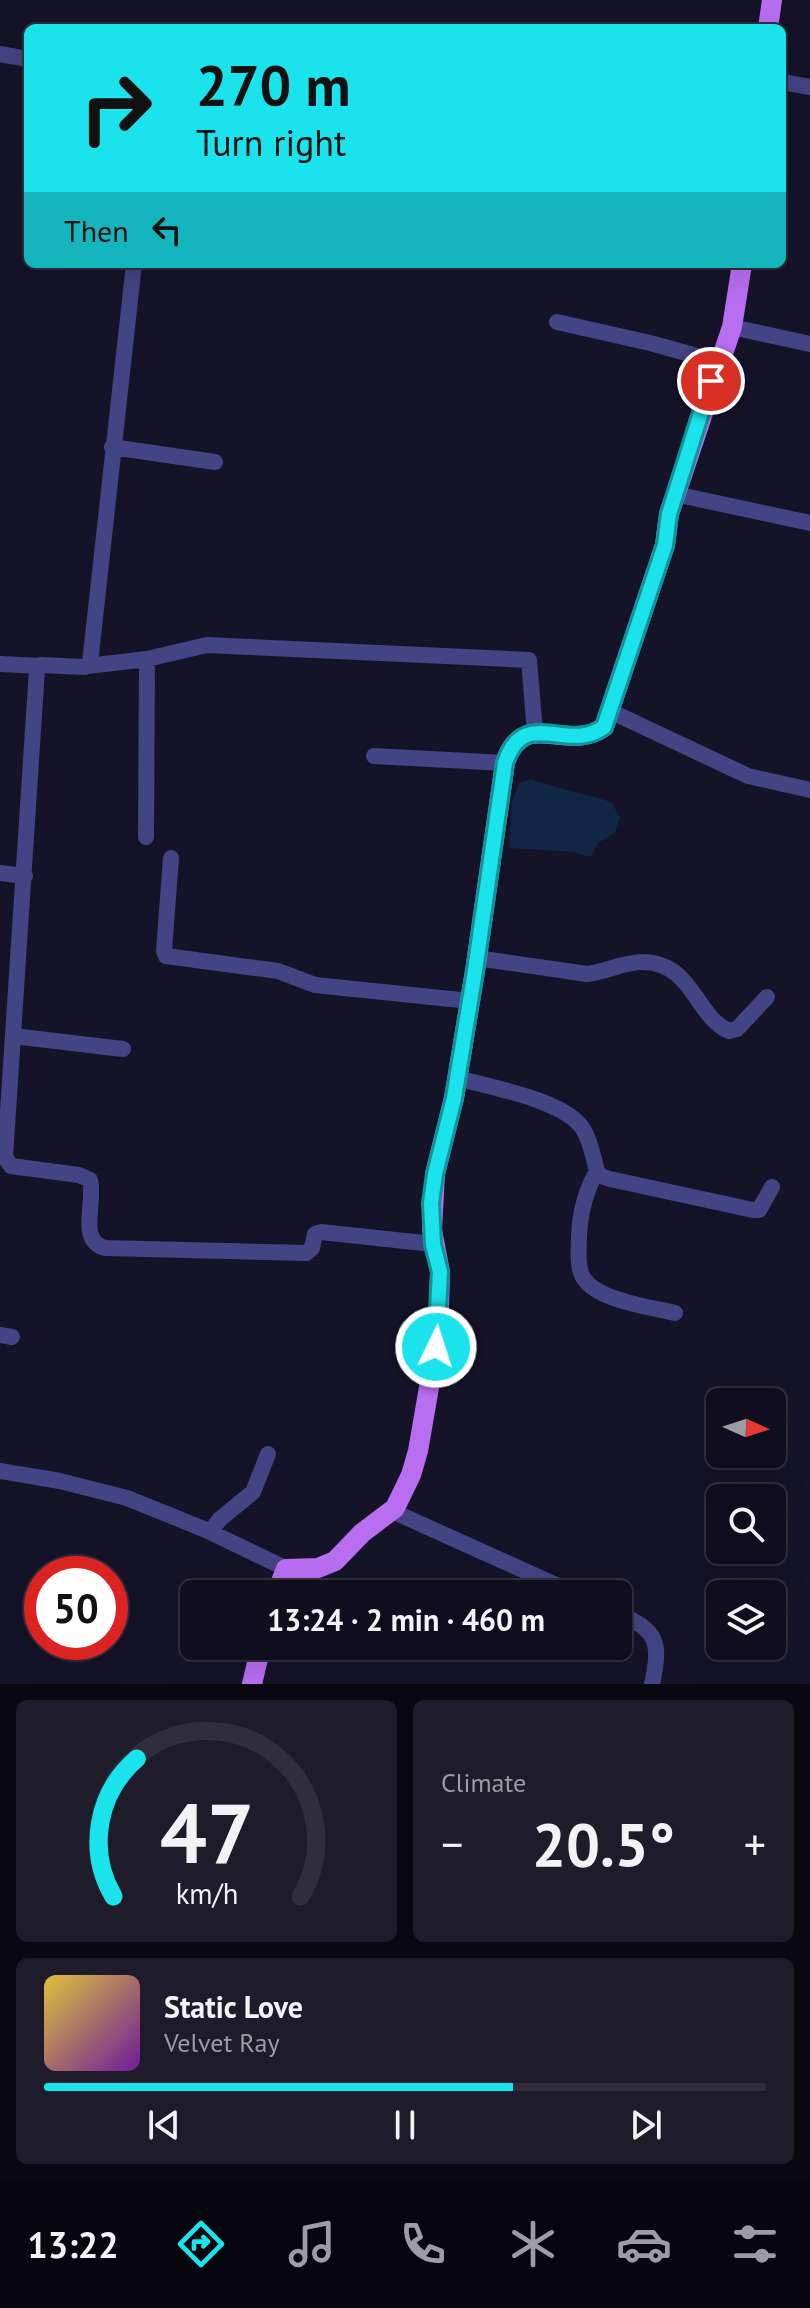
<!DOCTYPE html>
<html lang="en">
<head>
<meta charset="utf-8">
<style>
	:root { --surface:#100e1e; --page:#1e1c2b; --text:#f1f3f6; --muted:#9c9ca4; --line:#302e3c; --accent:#1ae3eb }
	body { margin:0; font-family:"PT Sans",sans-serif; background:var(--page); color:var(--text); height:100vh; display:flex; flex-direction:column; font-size:30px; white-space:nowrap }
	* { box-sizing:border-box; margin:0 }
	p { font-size:26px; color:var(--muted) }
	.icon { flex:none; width:44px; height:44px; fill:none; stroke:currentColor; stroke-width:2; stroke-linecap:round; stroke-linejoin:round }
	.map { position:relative; height:1684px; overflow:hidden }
	.sheet { display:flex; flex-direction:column; gap:16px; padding:16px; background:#090810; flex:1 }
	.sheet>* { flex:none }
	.banner { position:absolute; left:24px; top:24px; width:762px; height:244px; border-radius:12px; box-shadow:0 8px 32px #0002,0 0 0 2px var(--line); background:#1ae3eb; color:#111; overflow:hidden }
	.needle { width:52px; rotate:93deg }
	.fabs { position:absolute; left:706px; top:1388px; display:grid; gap:16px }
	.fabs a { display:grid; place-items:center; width:80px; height:80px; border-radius:12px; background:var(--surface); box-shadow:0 8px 32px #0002,0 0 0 2px var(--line); font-size:40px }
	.speed { position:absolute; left:24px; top:1556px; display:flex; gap:16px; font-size:40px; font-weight:700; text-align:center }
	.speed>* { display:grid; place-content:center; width:104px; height:104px; border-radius:50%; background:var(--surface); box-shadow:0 8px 32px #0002,0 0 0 2px var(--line); line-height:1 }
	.speed .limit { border:12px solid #d22; background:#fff; color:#111 }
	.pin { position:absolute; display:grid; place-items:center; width:68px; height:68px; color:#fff; margin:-34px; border:4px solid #fff; border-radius:50%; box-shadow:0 2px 8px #0007 }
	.me { position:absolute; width:88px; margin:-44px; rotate:4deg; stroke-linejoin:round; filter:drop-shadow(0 0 6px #0008) }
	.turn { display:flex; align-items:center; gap:28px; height:168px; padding:0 40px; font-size:36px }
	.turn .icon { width:104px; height:104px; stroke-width:2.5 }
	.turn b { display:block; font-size:56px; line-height:68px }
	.then { display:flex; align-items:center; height:76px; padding:0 40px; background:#0003; gap:16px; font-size:30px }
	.big { font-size:60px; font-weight:700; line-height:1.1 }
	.sheet .card { flex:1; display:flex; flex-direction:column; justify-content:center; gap:12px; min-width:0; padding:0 28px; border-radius:12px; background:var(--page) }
	.sheet .dial { align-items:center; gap:0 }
	.dial svg { height:208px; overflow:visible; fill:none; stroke:var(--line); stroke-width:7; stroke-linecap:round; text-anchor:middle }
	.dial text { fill:var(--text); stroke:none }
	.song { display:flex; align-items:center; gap:24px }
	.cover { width:96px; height:96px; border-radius:12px; background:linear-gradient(135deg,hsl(50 70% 55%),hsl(280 70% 35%)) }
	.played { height:8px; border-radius:4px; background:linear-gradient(90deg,var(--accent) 65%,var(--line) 65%) }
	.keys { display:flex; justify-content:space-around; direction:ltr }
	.heat { display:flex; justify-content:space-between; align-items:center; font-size:44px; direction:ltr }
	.sheet .tiles { flex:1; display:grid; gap:16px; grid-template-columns:1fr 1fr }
	.card:last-child { grid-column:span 2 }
	.trip { position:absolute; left:180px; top:1580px; width:452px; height:80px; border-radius:12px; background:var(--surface); box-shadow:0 8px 32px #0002,0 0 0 2px var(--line); font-weight:700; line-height:80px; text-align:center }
	.tab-bar { display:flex; height:128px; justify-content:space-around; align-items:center; background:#06060c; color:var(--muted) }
	.tab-bar .icon { width:56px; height:56px }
	.tab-bar .active { color:var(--accent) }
	.tab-bar b { font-size:36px; color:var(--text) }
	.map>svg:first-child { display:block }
	.water { fill:#102644 }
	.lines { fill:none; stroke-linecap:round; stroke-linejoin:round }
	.minor { stroke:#424483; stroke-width:16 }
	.major { stroke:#b96ef2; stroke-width:20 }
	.route-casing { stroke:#119499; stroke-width:20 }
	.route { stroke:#1ae3eb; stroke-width:14 }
</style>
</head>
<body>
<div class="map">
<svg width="810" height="1684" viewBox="0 0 810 1684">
	<rect width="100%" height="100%" fill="#151328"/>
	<path class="water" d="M 531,779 C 557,789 584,793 611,802 L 620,817 L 615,832 L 598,843 L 591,857 L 573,852 L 509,848 L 512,800 L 520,783 Z"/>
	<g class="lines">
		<path class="minor" d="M 0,54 L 28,59
			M 782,82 L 810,87
			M 134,264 L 90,663 L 85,667 L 41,665 L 37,669 L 5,1157 L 11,1166 L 79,1175 L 90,1180 C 96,1203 77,1240 105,1248 L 306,1253 L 312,1248 L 315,1234 L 321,1232 L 433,1244
			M 557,322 L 650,343 L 719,362
			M 732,327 L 810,344
			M 112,447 L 215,462
			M 675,494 L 810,523
			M 0,664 L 39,666
			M 88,666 L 147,659 L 207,645 L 529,660 L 535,733
			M 610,711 L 748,776 L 810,790
			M 374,756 L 505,763
			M 146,837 L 147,659
			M 171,858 L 164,951 L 166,956 L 278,971 L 315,985 L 470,1001
			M 0,873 L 25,876
			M 477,958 L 587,974 C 606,972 623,962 643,962 C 693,963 695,1016 729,1031 L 737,1029 L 767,997
			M 13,1036 L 123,1049
			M 457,1078 C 489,1087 565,1100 583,1129 C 591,1141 593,1157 597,1171 L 601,1176 L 610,1179 L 753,1210 L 759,1210 L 772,1187
			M 597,1171 C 585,1192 580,1212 579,1236 C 579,1248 577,1262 581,1273 C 590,1300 651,1307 675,1313
			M 0,1335 L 12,1337
			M 0,1471 L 60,1481 L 127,1498 L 206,1530 L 287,1569
			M 392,1511 L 576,1594
			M 210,1532 L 220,1519 L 253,1492 L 268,1454
			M 618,1613 C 658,1631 661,1642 652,1684"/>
		<path class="major" d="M 768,28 L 772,0
			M 276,1594 L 286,1569 L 318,1568 L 335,1561 L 362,1533 L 395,1508 L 411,1475 L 418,1451 L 436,1347 L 439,1307 L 440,1272 L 432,1230 L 435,1174 L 454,1098 L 475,971 L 505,763 C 523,706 567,754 604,727 L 665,545 L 669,514 L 732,327 L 742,264
			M 252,1684 L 261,1646"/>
	</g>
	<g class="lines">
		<defs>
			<path id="route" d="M 436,1347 L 440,1272 L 433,1244 L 431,1203 L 435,1174 L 454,1098 L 475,971 L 505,763 C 524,705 567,754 604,727 L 665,545 L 669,514 L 711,381"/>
		</defs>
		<use href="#route" class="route-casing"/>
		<use href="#route" class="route"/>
	</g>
</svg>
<div class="fabs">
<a><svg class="needle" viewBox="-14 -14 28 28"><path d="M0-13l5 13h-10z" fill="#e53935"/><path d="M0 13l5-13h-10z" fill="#9c9ca4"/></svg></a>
<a><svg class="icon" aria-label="search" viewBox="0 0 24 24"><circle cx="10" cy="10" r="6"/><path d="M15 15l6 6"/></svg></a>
<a><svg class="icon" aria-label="layers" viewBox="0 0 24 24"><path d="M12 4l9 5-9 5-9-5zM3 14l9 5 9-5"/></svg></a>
</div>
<div class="speed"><div class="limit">50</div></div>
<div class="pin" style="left:711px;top:381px;background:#d93025"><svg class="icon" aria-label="arrive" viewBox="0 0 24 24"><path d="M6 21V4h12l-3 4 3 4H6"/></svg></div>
<svg class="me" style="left:436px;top:1347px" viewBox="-20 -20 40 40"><circle r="17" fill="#1ae3eb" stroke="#fff" stroke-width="3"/><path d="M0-11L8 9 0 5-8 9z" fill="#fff"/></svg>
<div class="trip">13:24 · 2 min · 460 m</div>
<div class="banner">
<div class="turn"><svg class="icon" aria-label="right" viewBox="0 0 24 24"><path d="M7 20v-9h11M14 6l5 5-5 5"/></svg><div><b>270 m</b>Turn right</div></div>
<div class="then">Then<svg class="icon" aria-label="left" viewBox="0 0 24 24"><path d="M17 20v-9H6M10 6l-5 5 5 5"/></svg></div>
</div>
</div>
<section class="sheet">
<div class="tiles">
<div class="card dial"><svg viewBox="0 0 100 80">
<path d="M14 69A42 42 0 1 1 86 69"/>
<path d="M14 69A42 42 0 0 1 23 16" stroke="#1ae3eb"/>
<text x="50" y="56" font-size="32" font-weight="700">47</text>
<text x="50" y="72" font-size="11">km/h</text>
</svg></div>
<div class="card"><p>Climate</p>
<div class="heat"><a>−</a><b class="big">20.5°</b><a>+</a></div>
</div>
<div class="card">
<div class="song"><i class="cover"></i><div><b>Static Love</b><p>Velvet Ray</p></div></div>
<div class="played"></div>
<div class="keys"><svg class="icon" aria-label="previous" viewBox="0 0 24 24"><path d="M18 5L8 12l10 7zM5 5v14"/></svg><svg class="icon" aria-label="pause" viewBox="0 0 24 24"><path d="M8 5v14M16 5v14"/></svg><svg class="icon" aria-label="next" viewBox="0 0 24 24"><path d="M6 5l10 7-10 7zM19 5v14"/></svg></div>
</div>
</div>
</section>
<nav class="tab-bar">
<b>13:22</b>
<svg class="icon active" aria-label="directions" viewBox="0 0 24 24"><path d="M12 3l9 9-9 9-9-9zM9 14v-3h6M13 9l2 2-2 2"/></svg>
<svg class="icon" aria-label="music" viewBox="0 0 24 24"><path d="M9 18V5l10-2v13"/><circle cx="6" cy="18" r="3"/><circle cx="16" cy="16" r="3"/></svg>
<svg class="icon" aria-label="phone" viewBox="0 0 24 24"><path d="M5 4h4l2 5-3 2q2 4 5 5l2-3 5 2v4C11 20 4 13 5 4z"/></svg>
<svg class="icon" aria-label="climate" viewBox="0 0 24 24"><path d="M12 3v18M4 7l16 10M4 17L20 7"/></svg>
<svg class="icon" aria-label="car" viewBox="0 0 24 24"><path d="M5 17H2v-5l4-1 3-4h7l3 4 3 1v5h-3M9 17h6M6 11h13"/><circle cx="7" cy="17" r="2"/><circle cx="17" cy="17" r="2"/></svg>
<svg class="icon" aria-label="filters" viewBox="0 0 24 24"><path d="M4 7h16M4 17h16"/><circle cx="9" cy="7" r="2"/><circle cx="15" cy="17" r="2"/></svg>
</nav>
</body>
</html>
